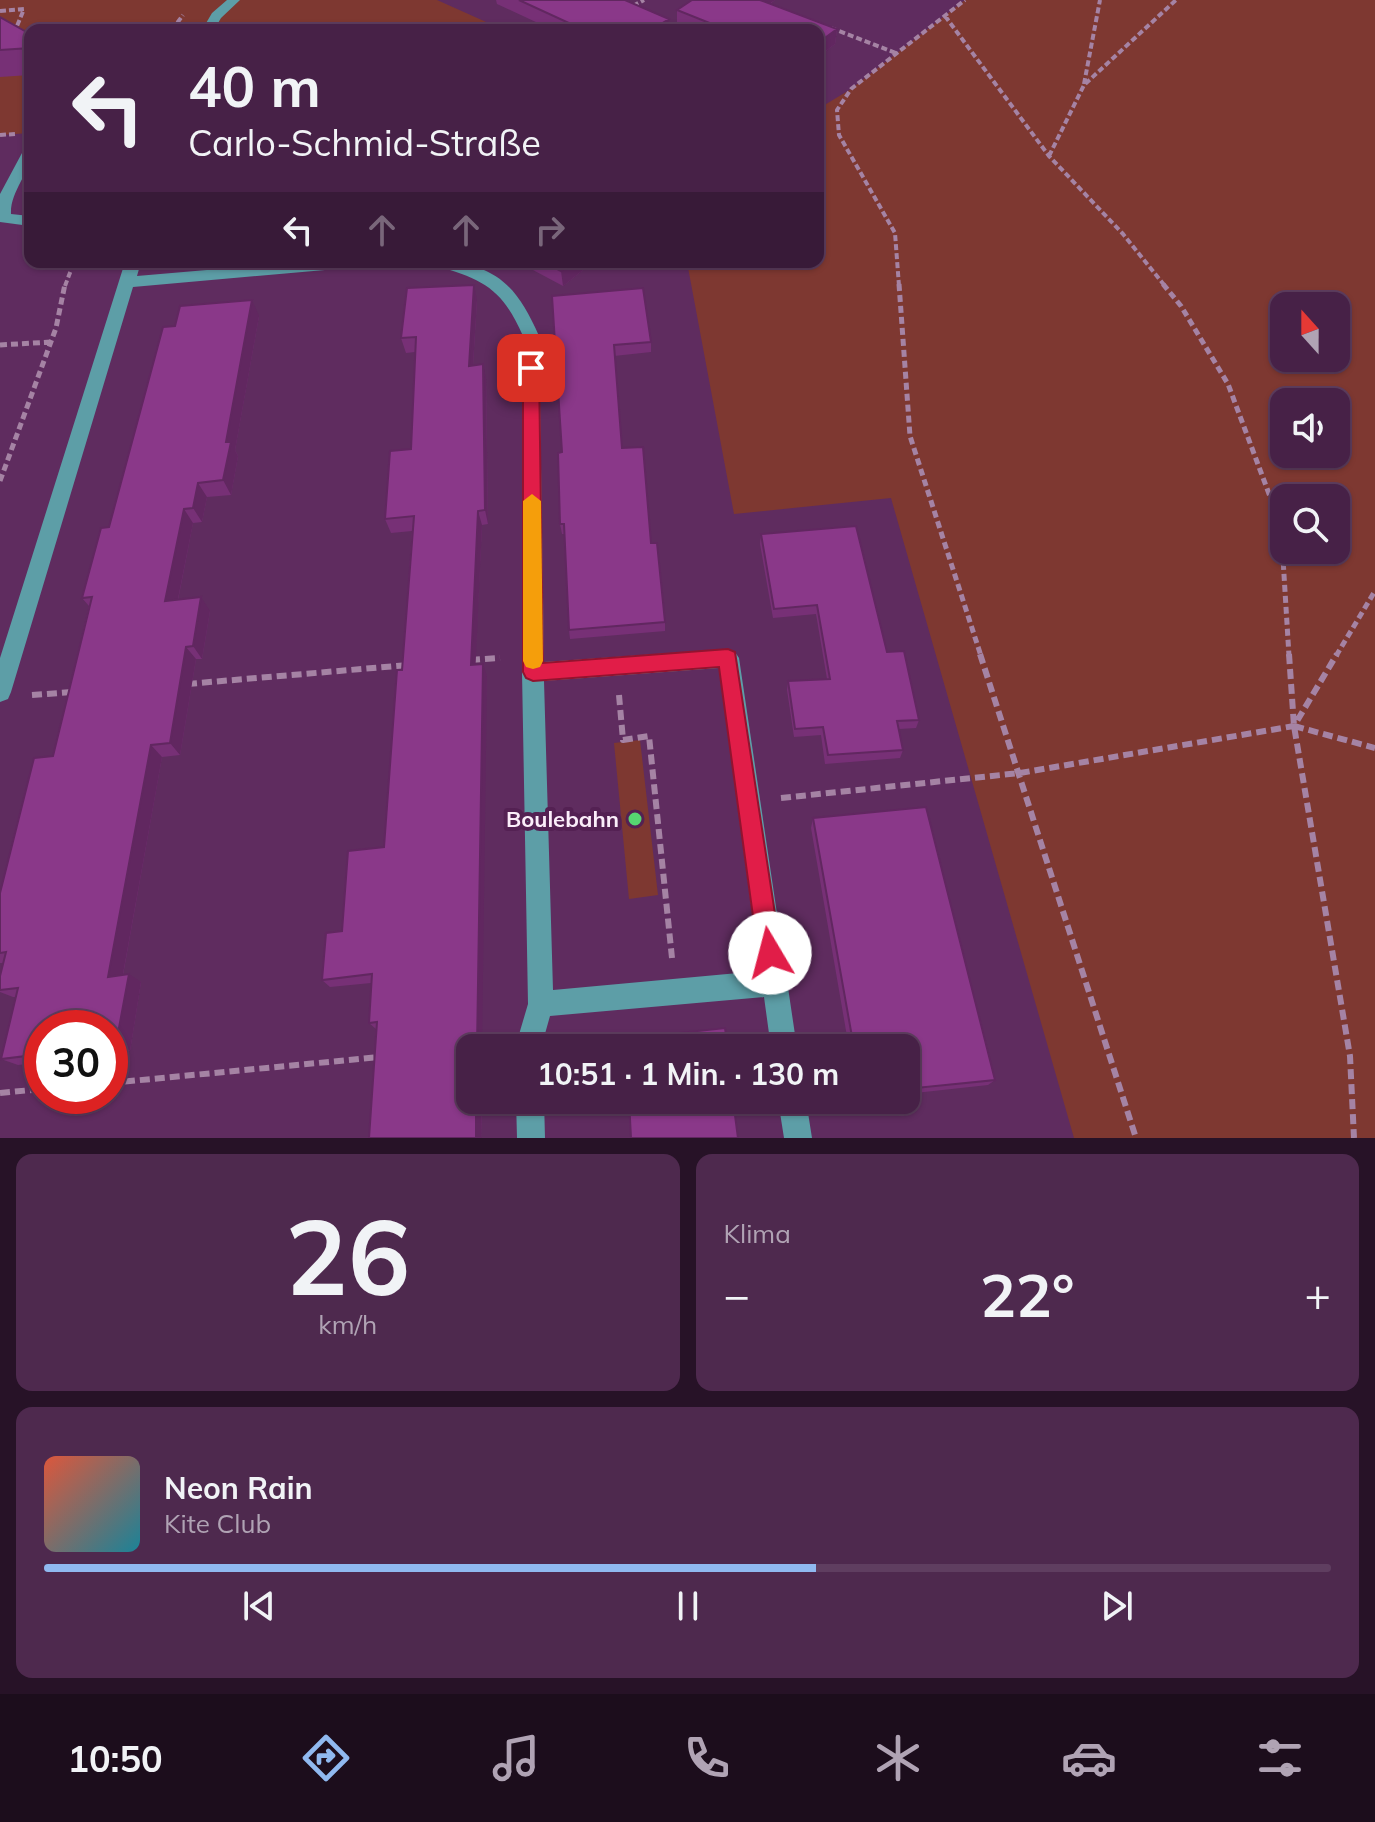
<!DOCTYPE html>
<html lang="de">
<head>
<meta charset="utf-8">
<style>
	:root { --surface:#472147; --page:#4e294e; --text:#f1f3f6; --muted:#b0a3b4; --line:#5f3e60; --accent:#90b9f0 }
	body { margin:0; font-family:Mulish,sans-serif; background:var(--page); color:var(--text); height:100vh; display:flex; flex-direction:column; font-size:30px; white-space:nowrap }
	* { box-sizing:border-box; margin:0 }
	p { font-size:26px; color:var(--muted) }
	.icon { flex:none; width:44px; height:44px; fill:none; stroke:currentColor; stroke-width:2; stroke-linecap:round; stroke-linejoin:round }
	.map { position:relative; height:1138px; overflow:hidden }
	.sheet { display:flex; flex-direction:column; gap:16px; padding:16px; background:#271227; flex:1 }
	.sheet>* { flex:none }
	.hud { position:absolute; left:24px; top:24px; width:800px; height:244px; border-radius:16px; box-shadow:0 2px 6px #0004,0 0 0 2px var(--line); background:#472147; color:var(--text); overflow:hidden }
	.needle { width:52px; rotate:339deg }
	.fabs { position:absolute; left:1270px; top:292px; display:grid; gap:16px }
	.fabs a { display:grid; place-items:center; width:80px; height:80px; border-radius:16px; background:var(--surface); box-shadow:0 2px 6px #0004,0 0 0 2px var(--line); font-size:40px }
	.speed { position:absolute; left:24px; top:1010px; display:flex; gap:16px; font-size:40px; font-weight:700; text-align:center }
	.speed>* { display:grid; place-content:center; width:104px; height:104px; border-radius:50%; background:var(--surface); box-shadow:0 2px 6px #0004,0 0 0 2px var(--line); line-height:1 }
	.speed .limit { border:12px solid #d22; background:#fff; color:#111 }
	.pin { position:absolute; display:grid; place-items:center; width:68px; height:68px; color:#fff; margin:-34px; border-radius:16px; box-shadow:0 4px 12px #0006 }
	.me { position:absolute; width:88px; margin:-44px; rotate:352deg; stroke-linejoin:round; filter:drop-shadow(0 0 6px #0008) }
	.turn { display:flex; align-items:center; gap:28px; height:168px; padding:0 32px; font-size:36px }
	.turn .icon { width:104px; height:104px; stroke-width:2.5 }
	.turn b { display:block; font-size:56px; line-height:68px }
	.lanes { display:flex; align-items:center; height:76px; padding:0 32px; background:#0003; justify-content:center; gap:40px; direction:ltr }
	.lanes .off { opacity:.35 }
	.big { font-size:60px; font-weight:700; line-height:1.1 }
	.sheet .widget { flex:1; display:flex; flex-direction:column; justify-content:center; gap:12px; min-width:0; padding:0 28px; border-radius:16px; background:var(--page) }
	.sheet .dial { align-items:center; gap:0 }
	.dial b { font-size:104px; line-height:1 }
	.song { display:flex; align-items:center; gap:24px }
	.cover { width:96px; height:96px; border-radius:12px; background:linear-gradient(135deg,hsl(10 70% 55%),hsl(190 70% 35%)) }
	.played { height:8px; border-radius:4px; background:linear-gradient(90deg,var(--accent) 60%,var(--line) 60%) }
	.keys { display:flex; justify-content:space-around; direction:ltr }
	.heat { display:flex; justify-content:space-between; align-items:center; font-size:44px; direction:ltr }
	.sheet .tiles { flex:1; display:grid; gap:16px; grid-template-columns:1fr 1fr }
	.widget:last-child { grid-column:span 2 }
	.trip { position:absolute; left:456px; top:1034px; width:464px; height:80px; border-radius:16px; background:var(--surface); box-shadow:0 2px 6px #0004,0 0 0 2px var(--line); font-weight:700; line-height:80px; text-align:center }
	.tab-bar { display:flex; height:128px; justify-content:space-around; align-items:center; background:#1c0d1c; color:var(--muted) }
	.tab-bar .icon { width:56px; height:56px }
	.tab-bar .on { color:var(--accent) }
	.tab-bar b { font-size:36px; color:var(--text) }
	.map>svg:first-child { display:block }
	.green { fill:#7e3831; fill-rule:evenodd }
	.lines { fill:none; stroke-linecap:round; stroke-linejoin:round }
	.path-far2 { stroke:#a583a4; stroke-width:4; stroke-dasharray:6 3; stroke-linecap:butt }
	.path-far1 { stroke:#a583a4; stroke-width:5; stroke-dasharray:7 4; stroke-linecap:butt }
	.path { stroke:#a583a4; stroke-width:6; stroke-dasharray:10 5; stroke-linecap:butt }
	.minor { fill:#5d9ea7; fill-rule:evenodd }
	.wall { fill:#773076 }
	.shaded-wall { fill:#612760 }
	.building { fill:#8a3889; stroke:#612760; stroke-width:2 }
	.route { fill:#e11d48; stroke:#92132f; stroke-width:2 }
	.slow { fill:#f59e0b }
	.poi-dot { fill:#56d671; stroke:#542153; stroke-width:3 }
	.labels { text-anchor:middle; stroke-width:8; stroke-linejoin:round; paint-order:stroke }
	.poi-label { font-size:22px; font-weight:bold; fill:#fbeefa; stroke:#542153; text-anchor:end }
</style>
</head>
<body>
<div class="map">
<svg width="1375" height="1138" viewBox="0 0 1375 1138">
	<rect width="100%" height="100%" fill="#5f2c5f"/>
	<path class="green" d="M 0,0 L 437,0 L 504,30 L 30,30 L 30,133 L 0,135 Z
		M 965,0 L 1375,0 L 1375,1138 L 1074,1138 L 891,498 L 734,514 L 687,262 L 818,262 L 818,109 L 851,89 ZM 1284,306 L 1336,306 L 1336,358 L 1284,358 ZM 1284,402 L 1336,402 L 1336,454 L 1284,454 ZM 1284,498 L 1336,498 L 1336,550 L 1284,550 Z
		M 640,740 L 658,895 L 629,899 L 614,743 Z"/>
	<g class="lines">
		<path class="path-far2" d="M 633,6 L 644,0
			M 0,11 L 24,9 L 15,31
			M 945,16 L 1049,156 L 1123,234 L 1165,286
			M 831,28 L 896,53
			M 172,30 L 183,15
			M 1084,84 L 1100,0
			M 0,135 L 15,134
			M 1049,156 L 1084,85 L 1176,0
			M 65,286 L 74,262
			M 899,286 L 895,233 L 839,135 L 837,110 L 851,89 L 965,0"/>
		<path class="path-far1" d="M 899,284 L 910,436 L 981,656
			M 1163,284 L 1181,306 L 1228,384 L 1281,526 L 1289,656
			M 0,345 L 51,342
			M 0,481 L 56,328 L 65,284
			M 1336,656 L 1375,591"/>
		<path class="path" d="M 980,654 L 1136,1138
			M 1289,654 L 1294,726 L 1350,1056 L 1354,1138
			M 470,660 L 500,658
			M 187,684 L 408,665
			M 32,695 L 73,692
			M 619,695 L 623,740 L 649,736 L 672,958
			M 1294,726 L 1375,748
			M 781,798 L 1020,773 L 1294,726 L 1337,654
			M 110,1083 L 380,1057
			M 0,1093 L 42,1089"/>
		<path class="minor" d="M 227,0 L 240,0 L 221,18 L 214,30 L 202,30 L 212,13 Z
			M 30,152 C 30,175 10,191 11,214 L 30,216 L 30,226 L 0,222 L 0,194 L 22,153 Z
			M 125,262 L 141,262 L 137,276 L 298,262 L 367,262 L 359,267 L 133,287 L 11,692 L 8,699 L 0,702 L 0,658 Z
			M 434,262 C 493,262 516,283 539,336 L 544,662 L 728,649 L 735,652 L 739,658 L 797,1048 L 771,1048 L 764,997 L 550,1016 L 541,1048 L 515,1048 L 528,1004 L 522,672 L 523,336 C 503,290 484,279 436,266 ZM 719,668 L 760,971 L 553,990 L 544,681 Z
			M 516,1100 L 544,1100 L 545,1138 L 517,1138 Z
			M 778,1100 L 806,1100 L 812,1138 L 784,1138 Z"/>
	</g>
	<path class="wall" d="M 496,0 L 625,0 L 669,30 L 553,30 L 497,4 Z
		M 692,0 L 775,0 L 770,4 L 837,29 L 835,44 L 818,57 L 818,30 L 690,30 L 677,25 L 677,10 Z
		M 0,17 L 30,34 L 30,75 L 0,77 Z
		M 518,262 L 593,262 L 563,286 Z
		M 552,296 L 651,342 L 651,352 L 614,356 L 622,448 L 651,543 L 665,622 L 665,631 L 570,639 L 569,630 L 565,534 L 562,534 L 560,524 L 562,452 Z
		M 477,300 L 473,365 L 486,379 L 488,524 L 482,525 L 475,664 L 487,676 L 470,1100 L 482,1100 L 481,1138 L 369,1138 L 376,1029 L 369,1023 L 371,983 L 330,987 L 322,980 L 342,931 L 384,847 L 402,670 L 412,531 L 391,533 L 385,519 L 411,449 L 415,352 L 406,353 L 401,338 Z
		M 259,316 L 235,450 L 238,456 L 231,495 L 207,497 L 202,522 L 193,523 L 178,600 L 210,611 L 202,659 L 196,659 L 180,755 L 162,757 L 123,975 L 141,982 L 130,1051 L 110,1053 L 110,1028 L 42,1028 L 42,1062 L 18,1065 L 1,1059 L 16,997 L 13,997 L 0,992 L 0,976 L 3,963 L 0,963 L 0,893 L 53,756 L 89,606 L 82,598 L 109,527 Z
		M 761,534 L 887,652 L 919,720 L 916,728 L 899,729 L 903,750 L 900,758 L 825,764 L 821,735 L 794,737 L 787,690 L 788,681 L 827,679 L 816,614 L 773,618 L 760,544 Z
		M 813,818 L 995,1080 L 988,1085 L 906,1094 L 906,1048 L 849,1048 L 811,828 Z"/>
	<path class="shaded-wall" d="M 756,0 L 775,0 L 755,13 Z
		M 669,19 L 669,30 L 651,30 Z
		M 837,29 L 835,44 L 818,57 L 818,43 Z
		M 573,262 L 593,262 L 563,286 L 561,271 Z
		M 474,285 L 477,300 L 472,381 L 469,366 Z
		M 252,300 L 259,316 L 235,450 L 238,456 L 231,495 L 223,480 L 226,442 Z
		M 483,364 L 486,379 L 488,524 L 485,510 Z
		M 198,483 L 207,497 L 202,522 L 193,508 Z
		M 184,509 L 193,523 L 175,614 L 165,601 Z
		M 478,511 L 482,525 L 475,677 L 471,665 Z
		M 201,597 L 210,611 L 202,659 L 193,646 Z
		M 186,647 L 196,659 L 180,755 L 170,743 Z
		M 483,664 L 487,676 L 482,1048 L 477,1048 Z
		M 151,745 L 162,757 L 121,985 L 108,977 Z
		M 129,974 L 141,982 L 130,1051 L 116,1044 Z
		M 476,1100 L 482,1100 L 481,1138 L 476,1138 Z"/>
	<path class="building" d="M 519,0 L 625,0 L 669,19 L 651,30 L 584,30 Z
		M 692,0 L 760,0 L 837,29 L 818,43 L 818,30 L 727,30 L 677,10 Z
		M 0,17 L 30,34 L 30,48 L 0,50 Z
		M 544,262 L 573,262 L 561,271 Z
		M 474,285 L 469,366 L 483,364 L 485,510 L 478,511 L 471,665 L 483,664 L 477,1048 L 470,1048 L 470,1100 L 476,1100 L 476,1138 L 369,1138 L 377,1022 L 369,1023 L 372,974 L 322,980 L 326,933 L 342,931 L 348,851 L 384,847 L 397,670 L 402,670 L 414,516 L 385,519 L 390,451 L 411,449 L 416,337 L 401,338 L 407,288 Z
		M 643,288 L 651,342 L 614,345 L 622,448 L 643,447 L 651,543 L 657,543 L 665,622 L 569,630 L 564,524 L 560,524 L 558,453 L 562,452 L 552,296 Z
		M 252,300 L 226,442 L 231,442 L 223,480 L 198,483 L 193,508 L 184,509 L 165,601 L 201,597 L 193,646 L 186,647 L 170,743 L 151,745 L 108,977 L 129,974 L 116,1044 L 110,1045 L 110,1028 L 42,1028 L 42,1054 L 1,1059 L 18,988 L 0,990 L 0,976 L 6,952 L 0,953 L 0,893 L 34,758 L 53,756 L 92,597 L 82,598 L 101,528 L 109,527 L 163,327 L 175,326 L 180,306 Z
		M 856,526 L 887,652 L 904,651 L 919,720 L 897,721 L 903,750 L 828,755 L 823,727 L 795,729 L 788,681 L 830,679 L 817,605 L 774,609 L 761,534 Z
		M 926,807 L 995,1080 L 906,1089 L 906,1048 L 854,1048 L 813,818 Z
		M 725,1028 L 728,1048 L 625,1048 L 625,1039 Z
		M 629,1100 L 733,1100 L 738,1138 L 631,1138 Z"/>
	<path class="route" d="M 531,362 L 539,368 L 543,663 L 728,649 L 735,652 L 781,953 L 778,961 L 770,964 L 762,961 L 758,953 L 719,667 L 533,681 L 526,678 L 523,672 L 523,368 Z"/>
	<path class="slow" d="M 532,494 L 541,501 L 543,661 L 540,667 L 533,669 L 526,667 L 523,661 L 523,501 Z"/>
	<circle class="poi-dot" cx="635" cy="819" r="8"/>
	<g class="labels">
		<g class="poi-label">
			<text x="619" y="827">Boulebahn</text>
		</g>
	</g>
</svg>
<div class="fabs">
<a><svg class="needle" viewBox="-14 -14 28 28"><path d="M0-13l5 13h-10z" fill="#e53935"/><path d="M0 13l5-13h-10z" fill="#b0a3b4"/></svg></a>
<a><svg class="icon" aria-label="sound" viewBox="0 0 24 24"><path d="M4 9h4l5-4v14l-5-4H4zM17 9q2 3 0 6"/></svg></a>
<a><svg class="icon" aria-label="search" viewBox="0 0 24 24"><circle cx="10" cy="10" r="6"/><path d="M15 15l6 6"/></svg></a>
</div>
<div class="speed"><div class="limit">30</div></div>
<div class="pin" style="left:531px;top:368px;background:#d93025"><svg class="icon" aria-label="arrive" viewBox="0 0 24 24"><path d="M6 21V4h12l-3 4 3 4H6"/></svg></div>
<svg class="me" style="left:770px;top:953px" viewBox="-20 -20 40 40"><circle r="19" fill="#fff"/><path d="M0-13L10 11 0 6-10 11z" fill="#e11d48"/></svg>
<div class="trip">10:51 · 1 Min. · 130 m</div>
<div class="hud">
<div class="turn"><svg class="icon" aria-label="left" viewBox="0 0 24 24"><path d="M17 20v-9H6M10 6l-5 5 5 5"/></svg><div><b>40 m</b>Carlo-Schmid-Straße</div></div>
<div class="lanes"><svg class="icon" aria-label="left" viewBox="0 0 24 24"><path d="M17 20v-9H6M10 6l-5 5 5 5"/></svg><svg class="icon off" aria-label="ahead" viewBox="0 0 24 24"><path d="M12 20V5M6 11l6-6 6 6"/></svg><svg class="icon off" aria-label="ahead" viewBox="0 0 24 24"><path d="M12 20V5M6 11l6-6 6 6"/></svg><svg class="icon off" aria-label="right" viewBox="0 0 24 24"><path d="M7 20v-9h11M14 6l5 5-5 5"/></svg></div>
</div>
</div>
<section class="sheet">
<div class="tiles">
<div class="widget dial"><b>26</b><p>km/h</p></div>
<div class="widget"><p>Klima</p>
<div class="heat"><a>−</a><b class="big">22°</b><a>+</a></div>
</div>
<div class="widget">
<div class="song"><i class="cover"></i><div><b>Neon Rain</b><p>Kite Club</p></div></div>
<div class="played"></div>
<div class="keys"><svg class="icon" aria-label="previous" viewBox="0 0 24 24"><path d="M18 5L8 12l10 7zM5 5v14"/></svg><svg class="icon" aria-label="pause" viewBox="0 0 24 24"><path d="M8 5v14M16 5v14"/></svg><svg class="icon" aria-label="next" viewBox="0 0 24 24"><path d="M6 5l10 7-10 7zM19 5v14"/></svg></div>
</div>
</div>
</section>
<nav class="tab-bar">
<b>10:50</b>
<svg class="icon on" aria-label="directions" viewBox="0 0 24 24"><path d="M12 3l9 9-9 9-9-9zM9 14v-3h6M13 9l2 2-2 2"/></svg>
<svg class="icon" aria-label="music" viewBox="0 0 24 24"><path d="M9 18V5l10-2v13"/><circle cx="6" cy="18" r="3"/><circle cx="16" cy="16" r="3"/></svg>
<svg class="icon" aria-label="phone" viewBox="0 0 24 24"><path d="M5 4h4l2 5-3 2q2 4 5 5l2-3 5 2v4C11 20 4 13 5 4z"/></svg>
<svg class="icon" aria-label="climate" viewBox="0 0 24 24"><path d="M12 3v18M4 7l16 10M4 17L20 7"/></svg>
<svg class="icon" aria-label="car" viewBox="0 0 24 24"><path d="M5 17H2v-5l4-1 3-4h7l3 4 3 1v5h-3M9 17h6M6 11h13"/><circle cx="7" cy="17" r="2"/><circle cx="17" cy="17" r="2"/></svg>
<svg class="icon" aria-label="filters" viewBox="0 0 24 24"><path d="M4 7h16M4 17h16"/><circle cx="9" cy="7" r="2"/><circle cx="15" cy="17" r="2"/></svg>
</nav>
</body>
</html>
